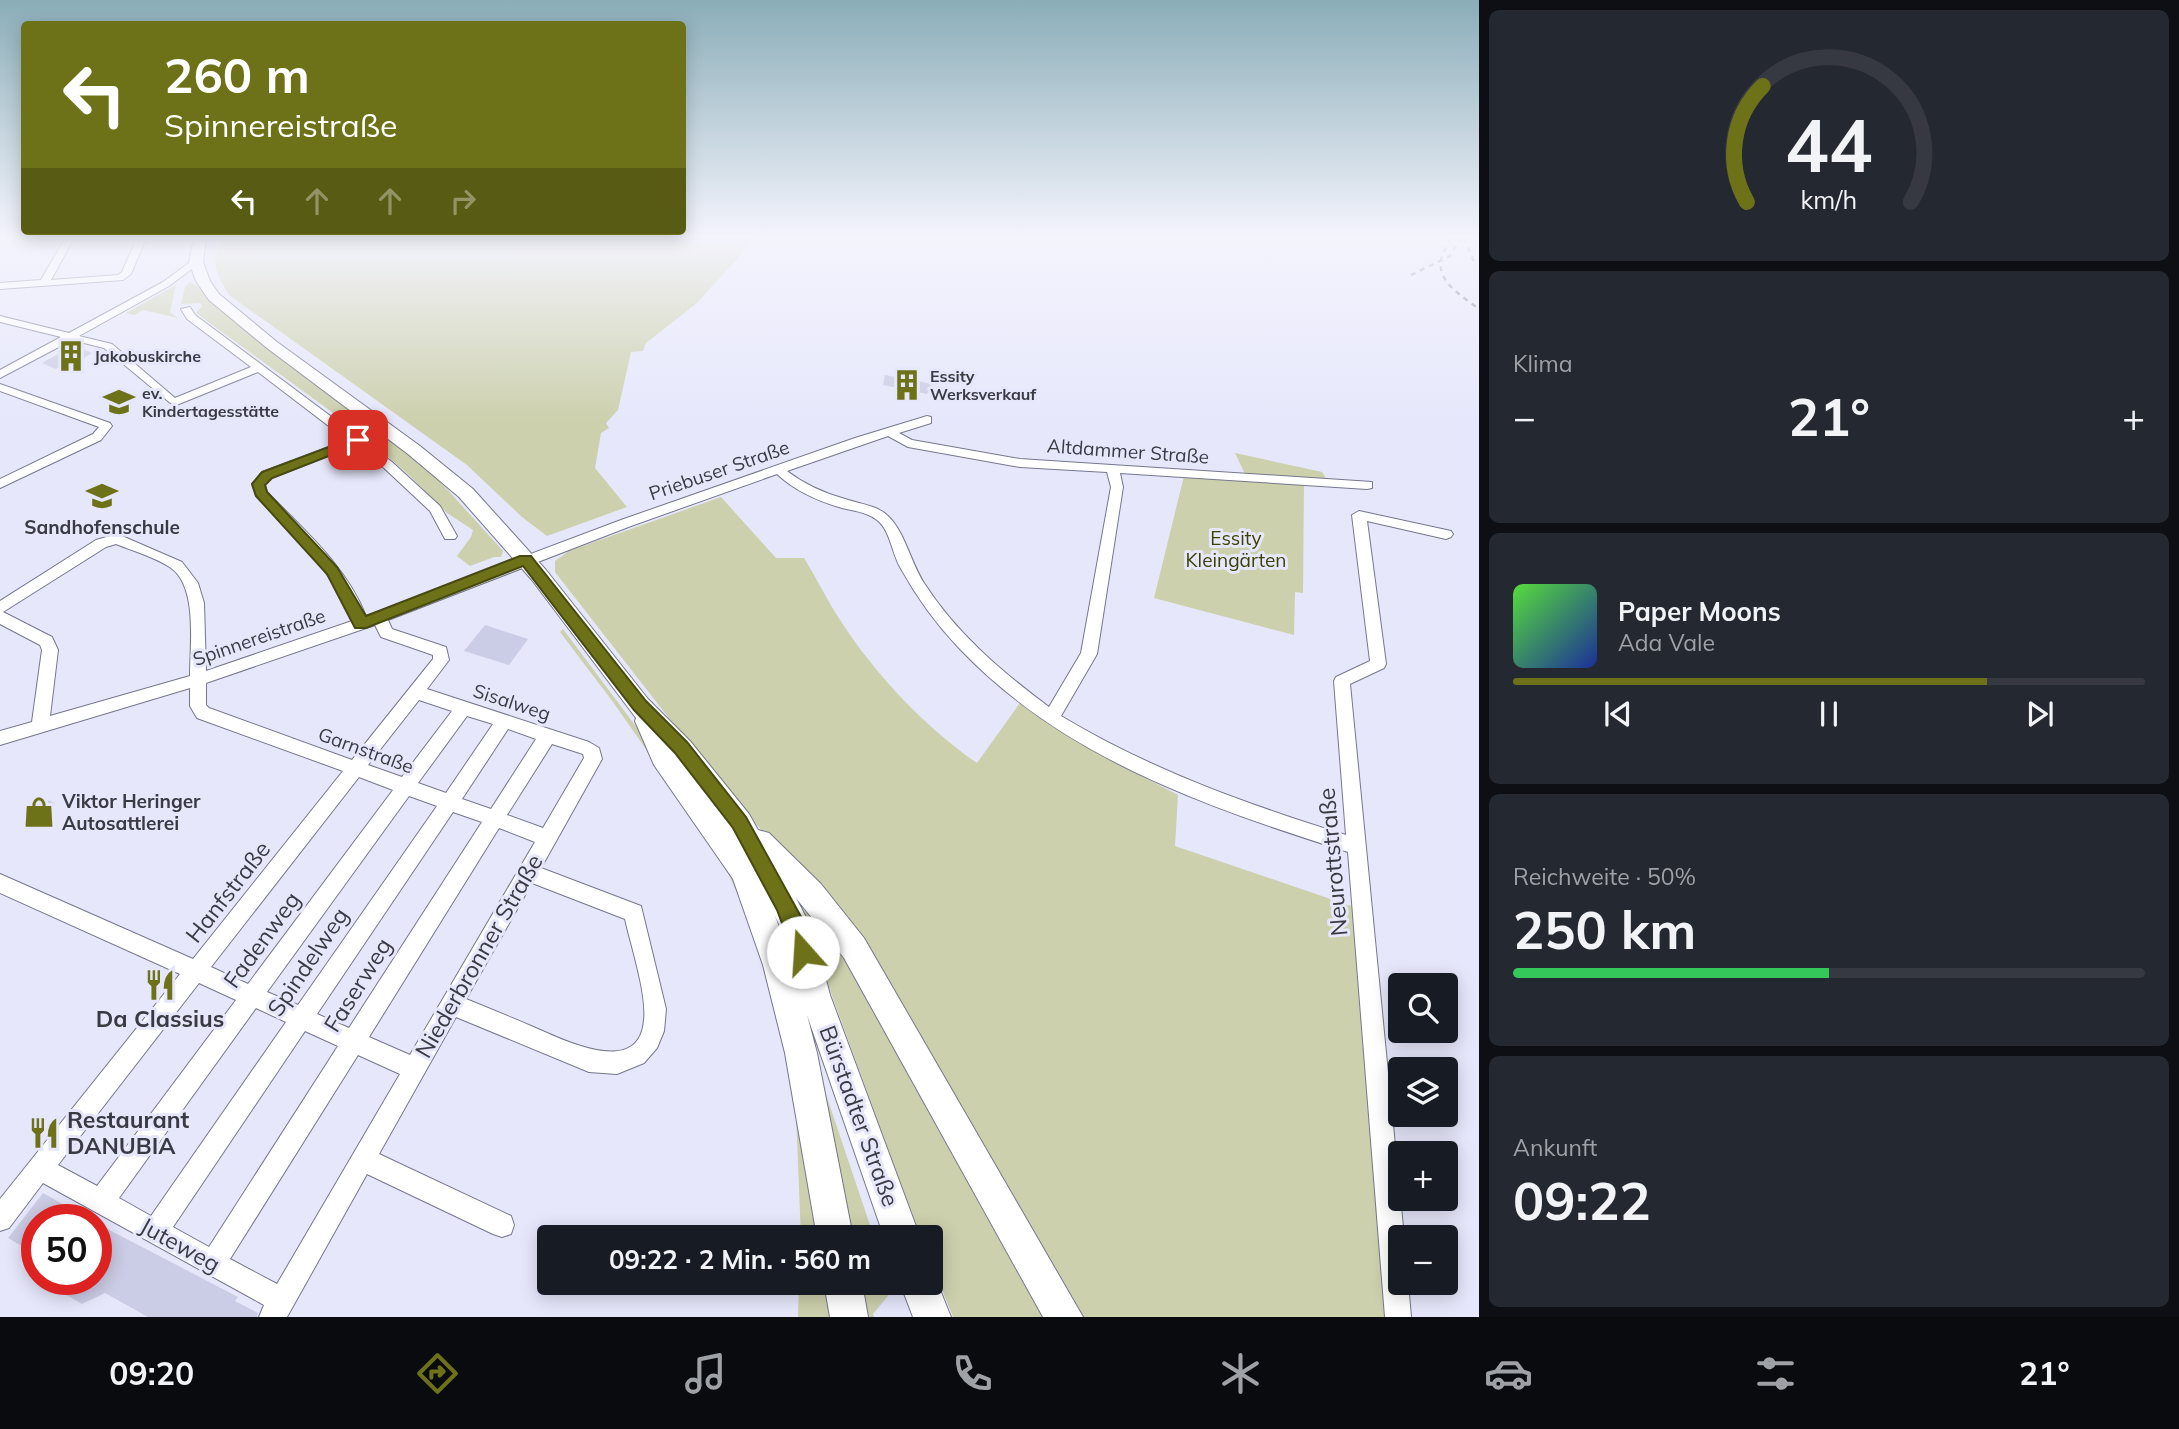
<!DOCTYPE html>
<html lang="de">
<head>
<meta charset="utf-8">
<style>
	:root { --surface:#171b24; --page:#242831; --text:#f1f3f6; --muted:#9ea1a6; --line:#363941; --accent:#6d7218 }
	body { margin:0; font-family:Mulish,sans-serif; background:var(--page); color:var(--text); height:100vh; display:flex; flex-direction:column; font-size:26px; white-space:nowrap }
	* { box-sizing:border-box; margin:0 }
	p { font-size:23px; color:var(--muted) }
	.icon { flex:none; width:38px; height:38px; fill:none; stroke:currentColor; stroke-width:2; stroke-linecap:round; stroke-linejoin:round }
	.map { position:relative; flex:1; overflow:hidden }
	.side { display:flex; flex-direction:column; gap:10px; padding:10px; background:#0d0f14; width:700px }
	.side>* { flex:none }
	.top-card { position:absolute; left:21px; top:21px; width:665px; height:214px; border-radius:7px; box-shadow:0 4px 18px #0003; background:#6d7218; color:#fff; overflow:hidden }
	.tools { position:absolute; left:1388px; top:973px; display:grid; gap:14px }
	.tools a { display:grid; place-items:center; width:70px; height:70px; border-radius:7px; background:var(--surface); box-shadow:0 4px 18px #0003; font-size:35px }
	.speed { position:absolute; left:21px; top:1204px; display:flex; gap:14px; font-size:35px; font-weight:700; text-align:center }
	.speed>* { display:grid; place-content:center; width:91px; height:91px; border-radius:50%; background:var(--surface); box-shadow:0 4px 18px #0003; line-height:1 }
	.speed .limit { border:10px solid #d22; background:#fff; color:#111 }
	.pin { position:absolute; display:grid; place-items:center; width:60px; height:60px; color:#fff; margin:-30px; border-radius:14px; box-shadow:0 4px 10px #0006 }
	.me { position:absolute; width:77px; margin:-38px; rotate:341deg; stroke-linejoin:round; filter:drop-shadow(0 0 5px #0008) }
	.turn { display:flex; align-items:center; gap:24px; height:147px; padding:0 28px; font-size:32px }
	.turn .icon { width:91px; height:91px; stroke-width:2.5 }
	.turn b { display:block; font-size:49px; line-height:60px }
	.lanes { display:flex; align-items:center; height:66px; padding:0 28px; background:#0003; justify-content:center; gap:35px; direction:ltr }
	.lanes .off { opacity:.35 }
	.big { font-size:52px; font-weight:700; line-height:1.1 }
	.side .card { flex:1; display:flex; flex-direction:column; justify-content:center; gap:10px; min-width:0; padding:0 24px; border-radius:10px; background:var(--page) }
	.side .dial { align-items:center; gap:0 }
	.dial svg { height:182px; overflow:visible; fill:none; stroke:var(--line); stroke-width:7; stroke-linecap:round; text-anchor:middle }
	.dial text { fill:var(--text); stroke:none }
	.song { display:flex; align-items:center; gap:21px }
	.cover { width:84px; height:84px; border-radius:10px; background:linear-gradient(135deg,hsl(110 70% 55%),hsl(230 70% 35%)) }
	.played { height:7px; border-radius:4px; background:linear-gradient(90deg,var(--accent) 75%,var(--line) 75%) }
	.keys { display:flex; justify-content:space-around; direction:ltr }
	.heat { display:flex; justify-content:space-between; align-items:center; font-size:38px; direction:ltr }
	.charge { height:10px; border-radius:5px; background:linear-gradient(90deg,#34c759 50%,var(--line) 0) }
	.trip { position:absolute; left:537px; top:1225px; width:406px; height:70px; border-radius:7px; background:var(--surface); box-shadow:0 4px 18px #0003; font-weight:700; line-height:70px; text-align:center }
	.dock { display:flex; height:112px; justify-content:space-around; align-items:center; background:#090b0e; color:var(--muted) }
	.dock .icon { width:49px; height:49px }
	.dock .selected { color:var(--accent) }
	.dock b { font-size:32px; color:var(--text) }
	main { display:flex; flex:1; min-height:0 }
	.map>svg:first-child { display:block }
	.green { fill:#ccd0ac }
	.building { fill:#cbcce5 }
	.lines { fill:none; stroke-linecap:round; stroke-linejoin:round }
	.minor-casing { stroke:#75778d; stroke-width:2 }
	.secondary-casing { stroke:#75778d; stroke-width:2 }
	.minor { fill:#fff; fill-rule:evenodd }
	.secondary { fill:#fff; fill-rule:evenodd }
	.rail { stroke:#7e7e8c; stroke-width:2.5; stroke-dasharray:5 5; stroke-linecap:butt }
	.route { fill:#6d7218; stroke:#474a10; stroke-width:2 }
	.labels { text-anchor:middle; stroke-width:6; stroke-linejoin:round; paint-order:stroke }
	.far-poi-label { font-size:16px; font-weight:bold; fill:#3a3a44; stroke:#e6e7fb; text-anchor:start }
	.street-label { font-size:19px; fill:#3a3a44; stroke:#e6e7fb }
	.poi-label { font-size:19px; font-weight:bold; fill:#3a3a44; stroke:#e6e7fb }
	.park-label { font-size:19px; fill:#3d4000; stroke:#e6e7fb }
	.near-street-label { font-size:23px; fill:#3a3a44; stroke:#e6e7fb }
	.near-poi-label { font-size:23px; font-weight:bold; fill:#3a3a44; stroke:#e6e7fb }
</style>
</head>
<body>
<main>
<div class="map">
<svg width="1479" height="1317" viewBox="0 0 1479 1317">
	<rect width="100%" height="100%" fill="#e6e7fb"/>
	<path class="green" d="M 223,238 L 756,238 L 697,303 L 646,343 L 643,351 L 631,352 L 618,410 L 606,423 L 609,428 L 601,433 L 595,468 L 627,507 L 547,536 L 522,517 L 467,465 L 229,295 C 216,274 209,260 223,238 Z
		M 190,282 L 199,287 L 251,335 L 420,463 L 445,487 L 503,551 L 501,557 L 494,557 L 470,566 L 457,556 L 471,537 L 473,530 L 447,513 L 409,475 L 362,434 L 196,313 L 202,306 L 200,303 L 181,304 L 185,287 Z
		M 176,285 L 170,312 L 178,318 L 143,310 L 134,315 L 126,313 Z
		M 1235,453 L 1322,472 L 1327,480 L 1246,476 Z
		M 1184,476 L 1304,483 L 1303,593 L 1295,592 L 1294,635 L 1154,598 Z
		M 721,497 L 776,558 L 804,558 C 817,579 828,602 842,623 C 875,674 927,729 977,763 L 1020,703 L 1092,750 L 1178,795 L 1175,846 L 1354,907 L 1388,1317 L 1081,1317 L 828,897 L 736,804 L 555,572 L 555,561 L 569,551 Z
		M 563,629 L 700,812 L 731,866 L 752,912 L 785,1010 L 801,1082 L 824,1237 L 801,1237 L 796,1114 L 789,1059 L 774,989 L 753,929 L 720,855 L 613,702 L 560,632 Z
		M 772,864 L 818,911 L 1053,1317 L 953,1317 L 931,1262 L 931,1237 L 921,1237 L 912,1215 L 815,949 Z
		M 809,1044 L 874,1237 L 848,1237 Z
		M 799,1283 L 832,1283 L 837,1317 L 798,1317 Z
		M 856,1283 L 890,1283 L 892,1291 L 873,1314 L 874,1317 L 862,1317 Z"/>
	<path class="building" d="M 74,345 L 92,353 L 80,361 L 75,359 L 56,369 L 42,363 Z
		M 885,375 L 932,384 L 927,394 L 883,385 Z
		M 485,625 L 528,639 L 509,665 L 464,651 Z
		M 44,799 L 55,803 L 34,824 L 23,820 Z
		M 43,1193 L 91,1220 L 37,1220 L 37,1255 L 8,1238 Z
		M 96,1223 L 238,1297 L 235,1301 L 258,1313 L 257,1317 L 148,1317 L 105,1293 L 82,1304 L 39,1279 L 96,1279 Z"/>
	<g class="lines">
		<defs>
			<path id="minor" d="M 65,238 L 74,238 L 51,280 L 118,275 L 122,272 L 137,238 L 146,238 L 131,274 L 123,280 L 0,289 L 0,283 L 41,280 Z
				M 193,260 L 201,262 L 169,286 L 79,336 L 112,344 L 175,398 L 251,367 L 187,319 L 181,309 L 190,307 L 195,315 L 392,462 L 440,506 L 457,536 L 455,539 L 445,539 L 430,511 L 384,468 L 354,446 L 272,478 L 265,485 L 267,492 C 304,530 346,566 366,616 L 621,520 L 855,438 L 927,416 L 931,417 L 931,423 L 899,433 L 912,440 L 1020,459 L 1372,482 L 1372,488 L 1367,489 L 1120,473 L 1123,487 L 1097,654 L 1061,716 C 1151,770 1246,804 1346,835 L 1334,681 L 1336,677 L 1370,661 L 1352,515 L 1359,511 L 1451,531 L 1453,534 L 1451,537 L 1446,539 L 1367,521 L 1386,664 L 1384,668 L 1350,684 L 1404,1237 L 1400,1237 L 1400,1283 L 1408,1283 L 1411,1317 L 1385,1317 L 1348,852 C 1207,807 1063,758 959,648 C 936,624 916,596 900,567 C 892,553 890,530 877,520 C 867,512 854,511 842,508 C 818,501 795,491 777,474 L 631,526 L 388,620 L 392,629 L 446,647 L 449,660 L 427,689 L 589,742 L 599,748 L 602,759 L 541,868 L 641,906 L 666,1009 L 664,1031 L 657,1048 L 644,1063 L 617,1074 L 589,1072 L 456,1017 L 379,1154 L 511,1216 L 514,1225 L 511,1234 L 502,1237 L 493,1234 L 367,1174 L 287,1317 L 259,1317 L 264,1305 L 43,1183 L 9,1228 L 0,1231 L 0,1199 L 180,974 L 0,893 L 0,874 L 193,959 L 343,771 L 197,718 L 190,706 L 190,688 L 0,745 L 0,731 L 32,722 L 42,650 L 40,645 L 0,624 L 0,601 L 96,540 L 117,534 L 122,536 L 182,562 L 198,583 L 204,603 L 206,671 L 352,621 C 334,570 293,535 256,496 L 252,484 L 262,472 L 347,440 L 258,372 L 174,406 L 104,348 L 72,340 L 0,378 L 0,370 L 61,337 L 0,322 L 0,316 L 69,333 L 163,282 ZM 888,436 L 908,447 L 1020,467 L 1107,472 L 1111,487 L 1081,653 L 1049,707 C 1002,672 956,633 924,583 C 911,563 905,533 889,517 C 878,505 859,504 845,499 C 824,493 804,484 787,471 ZM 116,544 C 133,551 155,557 171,568 C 198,587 190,646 190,676 L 50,716 L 58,650 L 52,637 L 3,612 L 106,547 ZM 375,625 L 381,637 L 433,655 L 433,659 L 352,760 L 209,708 L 206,705 L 206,683 ZM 419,700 L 452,711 L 402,777 L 368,765 ZM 467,716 L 493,724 L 446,793 L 418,783 ZM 508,729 L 536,739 L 491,809 L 462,799 ZM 552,744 L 583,754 L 584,758 L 543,828 L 507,815 ZM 359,777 L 393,790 L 248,984 L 211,967 ZM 409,796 L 437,806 L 298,1005 L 267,992 ZM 453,812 L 482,822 L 349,1028 L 317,1014 ZM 499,828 L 535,842 L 410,1055 L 369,1037 ZM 532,883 L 625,919 C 631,946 647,994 644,1020 C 639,1080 560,1038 531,1026 C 510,1017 488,1008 466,999 ZM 199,983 L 236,1000 L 97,1186 L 58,1165 ZM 256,1008 L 286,1022 L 151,1216 L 119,1198 ZM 305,1031 L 338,1046 L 209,1247 L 173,1227 ZM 358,1055 L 400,1074 L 277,1284 L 230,1259 Z
				M 0,384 L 110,423 L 112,426 L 101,440 L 0,488 L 0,479 L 93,434 L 99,427 L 0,391 Z"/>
			<path id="secondary" d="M 194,238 L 206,238 L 203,262 L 210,281 L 219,294 L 277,342 L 420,446 L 473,489 L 546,570 L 648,699 L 690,741 L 749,814 L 758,830 L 769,833 L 821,884 L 864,938 L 1083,1317 L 1043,1317 L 844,958 L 796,898 L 813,931 L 830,995 L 920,1237 L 884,1237 L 807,1015 L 817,1053 L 853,1237 L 817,1237 L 785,1053 L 763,965 L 733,879 L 654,765 L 635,721 L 636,718 L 532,580 L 459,497 L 408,454 L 267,348 L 209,300 L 196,281 L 189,262 ZM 775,916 L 784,935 L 790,957 Z
				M 931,1269 L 932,1270 L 951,1317 L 913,1317 L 900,1283 L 931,1283 Z
				M 824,1283 L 862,1283 L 868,1317 L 830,1317 Z"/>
		</defs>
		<use href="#minor" class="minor-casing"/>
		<use href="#secondary" class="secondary-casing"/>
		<use href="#minor" class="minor"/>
		<use href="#secondary" class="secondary"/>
		<path class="rail" d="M 1450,238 C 1448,245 1443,252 1441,260 C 1437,283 1464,297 1479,309
			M 1464,238 L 1474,262
			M 1411,275 L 1450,256 L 1461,238"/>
	</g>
	<linearGradient id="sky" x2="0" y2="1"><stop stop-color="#8aadb8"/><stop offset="0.56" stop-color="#f4f4fd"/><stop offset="1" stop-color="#f4f4fd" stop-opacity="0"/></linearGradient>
	<rect width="1479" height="423" fill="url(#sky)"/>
	<path class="route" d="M 358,436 L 364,440 L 362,443 L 272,478 L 265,485 L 267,492 L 337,567 L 366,616 L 520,556 L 531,556 L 646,701 L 687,742 L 746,817 L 805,924 L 814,952 L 811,960 L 803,963 L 796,960 L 777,910 L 733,828 L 675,753 L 634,710 L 523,566 L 366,628 L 355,628 L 327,574 L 256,496 L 252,484 L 262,472 Z"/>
	<defs>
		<symbol id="building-bare" viewBox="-9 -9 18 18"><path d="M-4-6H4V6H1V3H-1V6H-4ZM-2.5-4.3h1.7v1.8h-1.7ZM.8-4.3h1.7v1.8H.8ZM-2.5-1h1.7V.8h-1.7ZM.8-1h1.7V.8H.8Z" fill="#6d7218" stroke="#e6e7fb" stroke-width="2.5" paint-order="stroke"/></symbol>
		<symbol id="school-bare" viewBox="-9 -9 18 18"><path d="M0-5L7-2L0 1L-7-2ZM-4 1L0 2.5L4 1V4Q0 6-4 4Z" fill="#6d7218" stroke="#e6e7fb" stroke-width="2.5" paint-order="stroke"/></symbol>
		<symbol id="shop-bare" viewBox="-9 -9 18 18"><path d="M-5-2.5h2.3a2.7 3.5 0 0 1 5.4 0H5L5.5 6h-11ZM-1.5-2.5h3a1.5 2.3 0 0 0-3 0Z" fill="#6d7218" stroke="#e6e7fb" stroke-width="2.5" paint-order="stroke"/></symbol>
		<symbol id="restaurant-bare" viewBox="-9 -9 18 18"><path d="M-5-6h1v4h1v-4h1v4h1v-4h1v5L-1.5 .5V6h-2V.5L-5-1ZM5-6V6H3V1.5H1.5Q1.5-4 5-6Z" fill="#6d7218" stroke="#e6e7fb" stroke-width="2.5" paint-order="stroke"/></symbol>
	</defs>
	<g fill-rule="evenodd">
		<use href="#building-bare" x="49" y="334" width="44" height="44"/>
		<use href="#building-bare" x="885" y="363" width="44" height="44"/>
		<use href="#school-bare" x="97" y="380" width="44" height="44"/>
		<use href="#school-bare" x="80" y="474" width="44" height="44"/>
		<use href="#shop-bare" x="17" y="790" width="44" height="44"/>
		<use href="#restaurant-bare" x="138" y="963" width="44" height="44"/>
		<use href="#restaurant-bare" x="22" y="1111" width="44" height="44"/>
	</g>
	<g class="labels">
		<g class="far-poi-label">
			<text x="94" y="362">Jakobuskirche</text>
			<text x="930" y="382">Essity<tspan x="930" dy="18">Werksverkauf</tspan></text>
			<text x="142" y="399">ev.<tspan x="142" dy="18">Kindertagesstätte</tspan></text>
		</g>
		<g class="street-label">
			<text transform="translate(1128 451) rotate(4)" y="7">Altdammer Straße</text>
			<text transform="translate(719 470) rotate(-19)" y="7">Priebuser Straße</text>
			<text transform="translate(259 637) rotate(-19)" y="7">Spinnereistraße</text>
			<text transform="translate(512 702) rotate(18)" y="7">Sisalweg</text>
			<text transform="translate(366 750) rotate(20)" y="7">Garnstraße</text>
		</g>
		<g class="poi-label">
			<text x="102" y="534">Sandhofenschule</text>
			<text x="62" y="808" text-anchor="start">Viktor Heringer<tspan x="62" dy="22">Autosattlerei</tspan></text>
		</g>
		<g class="park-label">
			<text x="1236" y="545">Essity<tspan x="1236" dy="22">Kleingärten</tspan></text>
		</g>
		<g class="near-street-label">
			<text transform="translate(1333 862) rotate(-95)" y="8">Neurottstraße</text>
			<text transform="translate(228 892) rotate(-52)" y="8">Hanfstraße</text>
			<text transform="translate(262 940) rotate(-54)" y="8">Fadenweg</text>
			<text transform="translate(479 956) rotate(-60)" y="8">Niederbronner Straße</text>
			<text transform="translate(308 962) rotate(-56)" y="8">Spindelweg</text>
			<text transform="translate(358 985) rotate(-58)" y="8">Faserweg</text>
			<text transform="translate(859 1116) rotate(70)" y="8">Bürstadter Straße</text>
			<text transform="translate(180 1245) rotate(29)" y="8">Juteweg</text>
		</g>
		<g class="near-poi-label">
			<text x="160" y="1027">Da Classius</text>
			<text x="67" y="1128" text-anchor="start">Restaurant<tspan x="67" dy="26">DANUBIA</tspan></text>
		</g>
	</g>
</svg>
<div class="tools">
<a><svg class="icon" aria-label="search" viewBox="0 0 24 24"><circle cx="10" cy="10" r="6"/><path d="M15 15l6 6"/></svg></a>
<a><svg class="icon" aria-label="layers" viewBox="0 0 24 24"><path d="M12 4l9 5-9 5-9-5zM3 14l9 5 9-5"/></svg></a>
<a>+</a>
<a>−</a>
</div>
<div class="speed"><div class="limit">50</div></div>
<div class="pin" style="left:358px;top:440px;background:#d93025"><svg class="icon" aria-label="arrive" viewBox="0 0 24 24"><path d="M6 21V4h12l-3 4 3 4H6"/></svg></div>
<svg class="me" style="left:803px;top:952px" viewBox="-20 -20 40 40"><circle r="19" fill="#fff"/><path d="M0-13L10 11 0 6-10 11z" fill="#6d7218"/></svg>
<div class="trip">09:22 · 2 Min. · 560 m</div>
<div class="top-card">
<div class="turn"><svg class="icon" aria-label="left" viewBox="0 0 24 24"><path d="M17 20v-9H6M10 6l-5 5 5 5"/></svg><div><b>260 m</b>Spinnereistraße</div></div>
<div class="lanes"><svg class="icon" aria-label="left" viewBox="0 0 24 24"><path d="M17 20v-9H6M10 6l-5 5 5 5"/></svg><svg class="icon off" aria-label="ahead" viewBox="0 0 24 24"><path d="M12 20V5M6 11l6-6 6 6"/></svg><svg class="icon off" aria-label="ahead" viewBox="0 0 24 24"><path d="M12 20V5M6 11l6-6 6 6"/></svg><svg class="icon off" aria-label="right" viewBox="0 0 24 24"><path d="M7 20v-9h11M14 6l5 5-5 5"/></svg></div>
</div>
</div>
<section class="side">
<div class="card dial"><svg viewBox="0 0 100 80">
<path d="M14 69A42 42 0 1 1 86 69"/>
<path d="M14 69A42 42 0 0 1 21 18" stroke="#6d7218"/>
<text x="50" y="56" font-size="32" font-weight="700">44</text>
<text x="50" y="72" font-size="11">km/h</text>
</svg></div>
<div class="card"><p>Klima</p>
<div class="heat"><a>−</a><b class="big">21°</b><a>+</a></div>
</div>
<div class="card">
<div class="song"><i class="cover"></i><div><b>Paper Moons</b><p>Ada Vale</p></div></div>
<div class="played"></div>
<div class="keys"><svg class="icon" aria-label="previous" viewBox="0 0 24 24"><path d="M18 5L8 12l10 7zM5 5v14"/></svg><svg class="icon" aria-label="pause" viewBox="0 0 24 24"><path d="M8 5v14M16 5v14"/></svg><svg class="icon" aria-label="next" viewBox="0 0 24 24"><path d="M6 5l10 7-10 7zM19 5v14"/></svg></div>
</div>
<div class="card"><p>Reichweite · 50%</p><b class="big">250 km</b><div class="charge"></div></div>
<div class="card"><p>Ankunft</p><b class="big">09:22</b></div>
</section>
</main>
<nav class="dock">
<b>09:20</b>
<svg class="icon selected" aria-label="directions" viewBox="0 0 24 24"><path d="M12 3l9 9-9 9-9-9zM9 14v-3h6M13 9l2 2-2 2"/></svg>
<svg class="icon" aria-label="music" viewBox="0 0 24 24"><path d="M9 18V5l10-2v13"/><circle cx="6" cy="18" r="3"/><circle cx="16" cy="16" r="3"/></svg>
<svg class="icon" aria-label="phone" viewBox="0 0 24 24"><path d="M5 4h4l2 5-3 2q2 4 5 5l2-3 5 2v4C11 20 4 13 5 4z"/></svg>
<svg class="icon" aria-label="climate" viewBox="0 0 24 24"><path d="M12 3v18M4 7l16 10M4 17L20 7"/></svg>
<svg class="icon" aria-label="car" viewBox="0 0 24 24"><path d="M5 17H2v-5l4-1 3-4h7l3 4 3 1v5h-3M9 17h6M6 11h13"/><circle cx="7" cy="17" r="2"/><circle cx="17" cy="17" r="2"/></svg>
<svg class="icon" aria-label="filters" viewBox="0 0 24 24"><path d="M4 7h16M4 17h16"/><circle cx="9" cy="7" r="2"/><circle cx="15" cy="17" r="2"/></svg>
<b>21°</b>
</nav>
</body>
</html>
